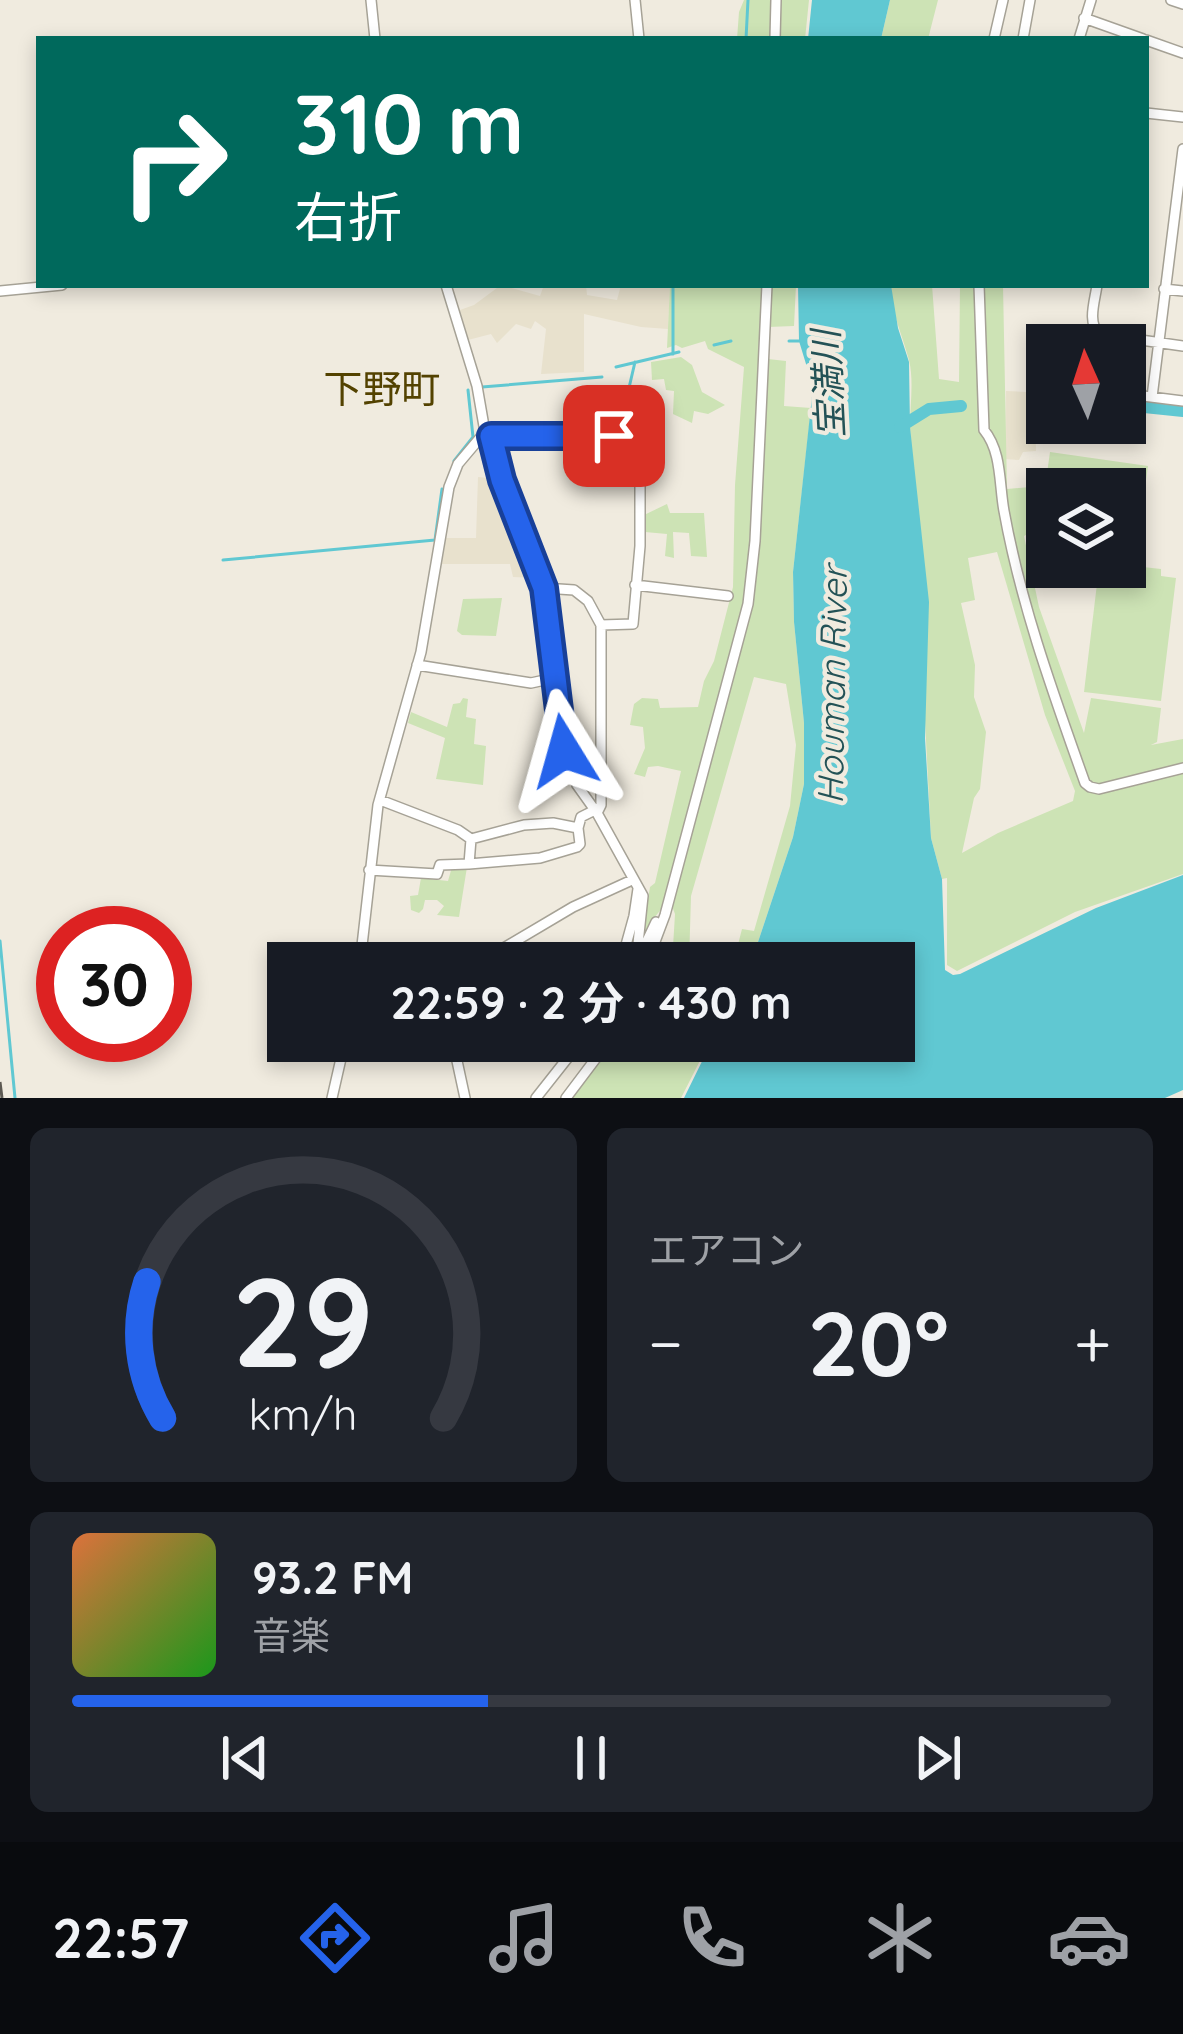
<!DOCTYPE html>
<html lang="ja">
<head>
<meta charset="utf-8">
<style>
	:root { --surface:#171b24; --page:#20242c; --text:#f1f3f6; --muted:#9ea1a6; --line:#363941; --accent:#2563eb }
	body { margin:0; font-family:Quicksand,"Noto Sans JP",sans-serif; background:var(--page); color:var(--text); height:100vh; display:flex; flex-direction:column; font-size:45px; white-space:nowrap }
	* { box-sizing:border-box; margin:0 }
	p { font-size:39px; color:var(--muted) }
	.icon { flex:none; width:66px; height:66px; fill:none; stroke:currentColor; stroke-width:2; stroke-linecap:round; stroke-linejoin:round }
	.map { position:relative; height:1098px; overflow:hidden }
	.sheet { display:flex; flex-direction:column; gap:30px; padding:30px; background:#0d0f14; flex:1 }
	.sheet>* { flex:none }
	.hud { position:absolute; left:36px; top:36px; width:1113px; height:252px; border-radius:0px; box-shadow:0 6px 18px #0003; background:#00695c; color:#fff; overflow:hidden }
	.needle { width:78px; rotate:357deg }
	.controls { position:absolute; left:1026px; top:324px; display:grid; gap:24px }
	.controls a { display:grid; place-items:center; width:120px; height:120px; border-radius:0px; background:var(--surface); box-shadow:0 6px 18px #0003; font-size:60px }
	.speed { position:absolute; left:36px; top:906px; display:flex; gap:24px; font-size:60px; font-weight:700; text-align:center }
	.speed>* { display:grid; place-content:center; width:156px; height:156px; border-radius:50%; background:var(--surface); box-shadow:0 6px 18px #0003; line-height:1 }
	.speed .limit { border:18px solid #d22; background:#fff; color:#111 }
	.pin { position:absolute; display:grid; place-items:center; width:102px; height:102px; color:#fff; margin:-51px; border-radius:24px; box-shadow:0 6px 18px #0006 }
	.me { position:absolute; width:132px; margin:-66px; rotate:352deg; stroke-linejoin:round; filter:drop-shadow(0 0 9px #0008) }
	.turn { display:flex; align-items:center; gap:42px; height:252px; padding:0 60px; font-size:54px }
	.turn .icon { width:156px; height:156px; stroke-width:2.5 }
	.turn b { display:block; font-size:84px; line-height:102px }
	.big { font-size:90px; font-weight:700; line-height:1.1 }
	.sheet .card { flex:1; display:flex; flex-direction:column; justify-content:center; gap:18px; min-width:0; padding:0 42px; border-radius:18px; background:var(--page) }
	.sheet .dial { align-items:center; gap:0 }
	.dial svg { height:312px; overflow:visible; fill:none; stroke:var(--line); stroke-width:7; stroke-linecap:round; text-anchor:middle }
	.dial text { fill:var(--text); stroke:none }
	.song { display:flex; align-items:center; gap:36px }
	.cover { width:144px; height:144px; border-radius:18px; background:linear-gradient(135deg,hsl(20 70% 55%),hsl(120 70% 35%)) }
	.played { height:12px; border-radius:6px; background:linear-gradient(90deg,var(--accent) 40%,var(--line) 40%) }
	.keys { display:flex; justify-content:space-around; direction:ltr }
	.heat { display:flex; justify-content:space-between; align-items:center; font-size:66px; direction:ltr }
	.sheet .tiles { flex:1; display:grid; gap:30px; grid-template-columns:1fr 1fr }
	.card:last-child { grid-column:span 2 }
	.trip { position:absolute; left:267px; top:942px; width:648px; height:120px; border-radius:0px; background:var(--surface); box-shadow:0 6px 18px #0003; font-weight:700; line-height:120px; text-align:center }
	.tab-bar { display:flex; height:192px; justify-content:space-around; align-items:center; background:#090b0e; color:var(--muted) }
	.tab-bar .icon { width:84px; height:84px }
	.tab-bar .on { color:var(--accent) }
	.tab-bar b { font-size:54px; color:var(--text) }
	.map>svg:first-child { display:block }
	.built { fill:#e8e1cd }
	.green { fill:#cde3b5; fill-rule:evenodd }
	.water { fill:#60c8d2 }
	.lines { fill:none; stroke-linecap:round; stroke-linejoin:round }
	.stream { stroke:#60c8d2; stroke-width:3 }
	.river { stroke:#60c8d2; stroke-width:12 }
	.minor-casing { stroke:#a6a296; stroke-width:12 }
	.minor { stroke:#fff; stroke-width:9 }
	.rail { stroke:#5c5952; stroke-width:3; stroke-dasharray:21 21; stroke-linecap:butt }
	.route-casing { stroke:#184099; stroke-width:30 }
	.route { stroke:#2563eb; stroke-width:21 }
	.labels { text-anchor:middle; stroke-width:9; stroke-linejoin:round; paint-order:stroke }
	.water-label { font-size:36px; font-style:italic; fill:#235256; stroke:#f0ebdf }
	.quarter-label { font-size:39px; fill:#534200; stroke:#f0ebdf }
</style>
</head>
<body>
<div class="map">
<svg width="1183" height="1098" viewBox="0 0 1183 1098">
	<rect width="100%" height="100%" fill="#f0ebdf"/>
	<path class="built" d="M 501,285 L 540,296 L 544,285 L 586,285 L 587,295 L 617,300 L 621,285 L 670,285 L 668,329 L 641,327 L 584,314 L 584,372 L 541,374 L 546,329 L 535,321 L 531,329 L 516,324 L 497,343 L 491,334 L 468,340 L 460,310 L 474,305 Z
		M 1006,391 L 1046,393 L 1045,407 L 1035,414 L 1036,451 L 1023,452 L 1019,460 L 1005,459 Z
		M 478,477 L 498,479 L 538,578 L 513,577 L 510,564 L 442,564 L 446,538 L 476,538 Z"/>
	<path class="green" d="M 744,0 L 809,0 L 805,39 L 737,39 L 739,12 Z
		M 890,0 L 938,0 L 928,39 L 881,39 Z
		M 670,285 L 796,285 L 794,326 L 768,327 L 744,603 L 663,907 L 654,918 L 648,933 L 642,936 L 650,887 L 655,883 L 681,771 L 658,766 L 648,767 L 645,777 L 634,774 L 645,748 L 643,727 L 630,725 L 634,704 L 642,698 L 658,699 L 660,708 L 698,707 L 704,681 L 714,661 L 733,587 L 735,485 L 744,367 L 708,349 L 705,341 L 682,348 L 676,345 L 667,348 Z
		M 891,285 L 932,285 L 939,379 L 959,382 L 960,285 L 1003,285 L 1007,489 L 1042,486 L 1036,530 L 1024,536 L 1039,607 L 1084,733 L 1091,698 L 1161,708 L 1157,742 L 1151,745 L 1183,739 L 1183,874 L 1075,912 L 957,971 L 947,965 L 947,878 L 942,879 L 931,838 L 910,427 C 910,405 914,381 909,360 C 902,334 891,312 891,285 ZM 997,552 L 1045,715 L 1075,791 L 1073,801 L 998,833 L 962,853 L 974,798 L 980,789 L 986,732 L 974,697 L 975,665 L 961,603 L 975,600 L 968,558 Z
		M 681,357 L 692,365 L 702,392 L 725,405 L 708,414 L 694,411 L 692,423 L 673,414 L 674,391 L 666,390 L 664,379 L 652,380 L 651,362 Z
		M 768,359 L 786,361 L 784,406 L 811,408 L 793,572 L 794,622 L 804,723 L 804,784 L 793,837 L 751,963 L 741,963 L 735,956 L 742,929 L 754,931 L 790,806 L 796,745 L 786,684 L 754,677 L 691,896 L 689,963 L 672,963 L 675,914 L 672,906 L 753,602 L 760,542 Z
		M 1050,452 L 1148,466 L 1134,566 L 1161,569 L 1161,576 L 1176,578 L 1161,701 L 1084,692 L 1099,567 L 1125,567 L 1125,489 L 1047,489 L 1047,553 L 1036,552 Z
		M 667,504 L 670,513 L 704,513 L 707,557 L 691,556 L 689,533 L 673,532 L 674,558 L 665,556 L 667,534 L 645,532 L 644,515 Z
		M 502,598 L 496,636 L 462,635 L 457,631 L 463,599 Z
		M 463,698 L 468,699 L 466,717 L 476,719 L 474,744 L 486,746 L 483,785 L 436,779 L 445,738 L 408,723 L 411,712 L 447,727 L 453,704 L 460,703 Z
		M 452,867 L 467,867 L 459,917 L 437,915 L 444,906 L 437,900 L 425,900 L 423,909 L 419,913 L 411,910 L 410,896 L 418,895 L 421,878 L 448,881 Z
		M 615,1041 L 710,1041 L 681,1098 L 572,1098 Z"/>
	<path class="water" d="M 812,0 L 890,0 L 881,39 L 808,39 Z
		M 798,285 L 891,285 L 898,328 L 909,362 L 910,427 L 929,602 L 925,738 L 931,838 L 942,879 L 945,970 L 953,975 L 960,974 L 1096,908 L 1183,875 L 1183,1090 L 1165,1098 L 684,1098 L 712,1041 L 894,1041 L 894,963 L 751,963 L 793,837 L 804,784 L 804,723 L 794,622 L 793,572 L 813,387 L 799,341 Z"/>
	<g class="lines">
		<path class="stream" d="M 746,39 L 748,0
			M 673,285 L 673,354
			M 789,341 L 799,341
			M 714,345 L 731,341
			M 616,367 L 679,352
			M 482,387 L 602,377
			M 541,431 L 612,429 L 625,405 L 635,362
			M 454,461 L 473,437 L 468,390
			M 223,560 L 435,540 L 442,489
			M 0,941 L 15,1098"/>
		<path class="river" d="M 1043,402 L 1047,401
			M 1125,405 L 1183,411
			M 900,427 L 929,409 L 961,406"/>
		<defs>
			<path id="minor" d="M 371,0 L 375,39
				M 635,0 L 639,39
				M 1171,0 L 1183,4
				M 1084,18 L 1143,39
				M 775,39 L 776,0
				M 994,39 L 1003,0
				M 1023,39 L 1030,0
				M 1079,39 L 1091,0
				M 1146,40 L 1183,53
				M 1146,113 L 1183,117
				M 979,285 L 984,430 C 1002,452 999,484 1004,511 C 1021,605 1053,693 1085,783 L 1090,787 L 1099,789 L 1183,768
				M 1097,285 C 1095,301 1087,322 1099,334 L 1183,346
				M 1164,289 L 1183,291
				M 0,291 L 62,285
				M 1135,395 L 1183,401
				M 1152,397 L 1183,149
				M 489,435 L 606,435 L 638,447 L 640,451 L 640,546 L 633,624 L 601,625
				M 491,436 L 503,480 L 544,588 L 564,751 L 577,785 L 597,813 L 643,896 L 636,963
				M 635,585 L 728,596
				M 544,588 L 574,590 L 588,601 L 601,625 L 601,805 L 597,813
				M 417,665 L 531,683 L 554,678
				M 380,800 L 458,830 L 471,839
				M 469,864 L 540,858 L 577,847 L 580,844 L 578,828
				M 369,870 L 437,874 L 440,865 L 469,864 L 471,839 L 524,825 L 553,823 L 578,828 L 581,817 L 595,810
				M 638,954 L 646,943 L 656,922
				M 360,963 L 378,805 L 421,652 L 449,487 L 458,464 L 485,432 L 477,386 L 446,285
				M 462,963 L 492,955 L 573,907 L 632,880
				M 621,963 L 634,916 L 638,889
				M 647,963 L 665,915 L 748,604 L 755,541 L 767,285
				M 332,1098 L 345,1041
				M 465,1098 L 454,1047 L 467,1041
				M 536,1098 L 581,1041
				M 566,1098 L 609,1041"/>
		</defs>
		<use href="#minor" class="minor-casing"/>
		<use href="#minor" class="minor"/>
		<path class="rail" d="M 0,1082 L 2,1098"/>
	</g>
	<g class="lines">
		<defs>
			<path id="route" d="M 564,751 L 544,588 L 502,480 L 491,436 L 614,436"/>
		</defs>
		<use href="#route" class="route-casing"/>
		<use href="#route" class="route"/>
	</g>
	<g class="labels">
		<g class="water-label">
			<text transform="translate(828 384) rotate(-93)" y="13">宝満川</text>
			<text transform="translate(832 685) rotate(-89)" y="13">Houman River</text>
		</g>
		<g class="quarter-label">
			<text x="382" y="403">下野町</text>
		</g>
	</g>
</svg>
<div class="controls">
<a><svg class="needle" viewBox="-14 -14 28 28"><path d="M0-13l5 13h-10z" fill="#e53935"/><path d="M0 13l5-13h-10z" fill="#9ea1a6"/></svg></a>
<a><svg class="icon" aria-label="layers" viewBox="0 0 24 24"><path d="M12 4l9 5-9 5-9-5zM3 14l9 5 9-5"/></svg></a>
</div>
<div class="speed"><div class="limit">30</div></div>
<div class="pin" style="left:614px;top:436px;background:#d93025"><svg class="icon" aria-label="arrive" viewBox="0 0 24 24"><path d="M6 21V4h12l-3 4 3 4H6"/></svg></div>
<svg class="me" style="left:564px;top:751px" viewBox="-20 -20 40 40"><path d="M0-17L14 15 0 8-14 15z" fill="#2563eb" stroke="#fff" stroke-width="4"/></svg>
<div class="trip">22:59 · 2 分 · 430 m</div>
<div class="hud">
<div class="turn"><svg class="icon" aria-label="right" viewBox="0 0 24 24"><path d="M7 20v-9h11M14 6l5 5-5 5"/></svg><div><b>310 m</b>右折</div></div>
</div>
</div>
<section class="sheet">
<div class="tiles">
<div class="card dial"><svg viewBox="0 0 100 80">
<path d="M14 69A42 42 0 1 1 86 69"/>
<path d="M14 69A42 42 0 0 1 10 34" stroke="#2563eb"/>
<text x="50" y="56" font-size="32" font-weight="700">29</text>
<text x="50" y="72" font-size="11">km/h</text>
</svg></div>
<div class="card"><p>エアコン</p>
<div class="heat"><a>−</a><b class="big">20°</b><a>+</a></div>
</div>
<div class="card">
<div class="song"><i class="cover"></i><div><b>93.2 FM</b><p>音楽</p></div></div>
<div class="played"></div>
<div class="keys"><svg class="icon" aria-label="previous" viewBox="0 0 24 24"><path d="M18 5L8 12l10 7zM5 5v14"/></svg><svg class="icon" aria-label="pause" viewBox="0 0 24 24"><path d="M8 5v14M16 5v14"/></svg><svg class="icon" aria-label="next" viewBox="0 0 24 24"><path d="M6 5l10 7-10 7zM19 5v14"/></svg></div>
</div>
</div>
</section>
<nav class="tab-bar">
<b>22:57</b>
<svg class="icon on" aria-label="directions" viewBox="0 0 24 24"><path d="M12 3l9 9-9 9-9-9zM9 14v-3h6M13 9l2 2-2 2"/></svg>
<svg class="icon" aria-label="music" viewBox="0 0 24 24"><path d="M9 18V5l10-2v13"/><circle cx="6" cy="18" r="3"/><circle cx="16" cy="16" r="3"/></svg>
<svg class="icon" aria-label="phone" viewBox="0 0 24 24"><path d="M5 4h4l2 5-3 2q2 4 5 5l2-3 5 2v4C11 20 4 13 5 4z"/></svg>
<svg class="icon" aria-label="climate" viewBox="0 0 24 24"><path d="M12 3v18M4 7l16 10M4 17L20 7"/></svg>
<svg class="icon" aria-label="car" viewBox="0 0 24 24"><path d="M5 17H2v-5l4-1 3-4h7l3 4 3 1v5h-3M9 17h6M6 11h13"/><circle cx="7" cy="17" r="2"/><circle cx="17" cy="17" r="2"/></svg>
</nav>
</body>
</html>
